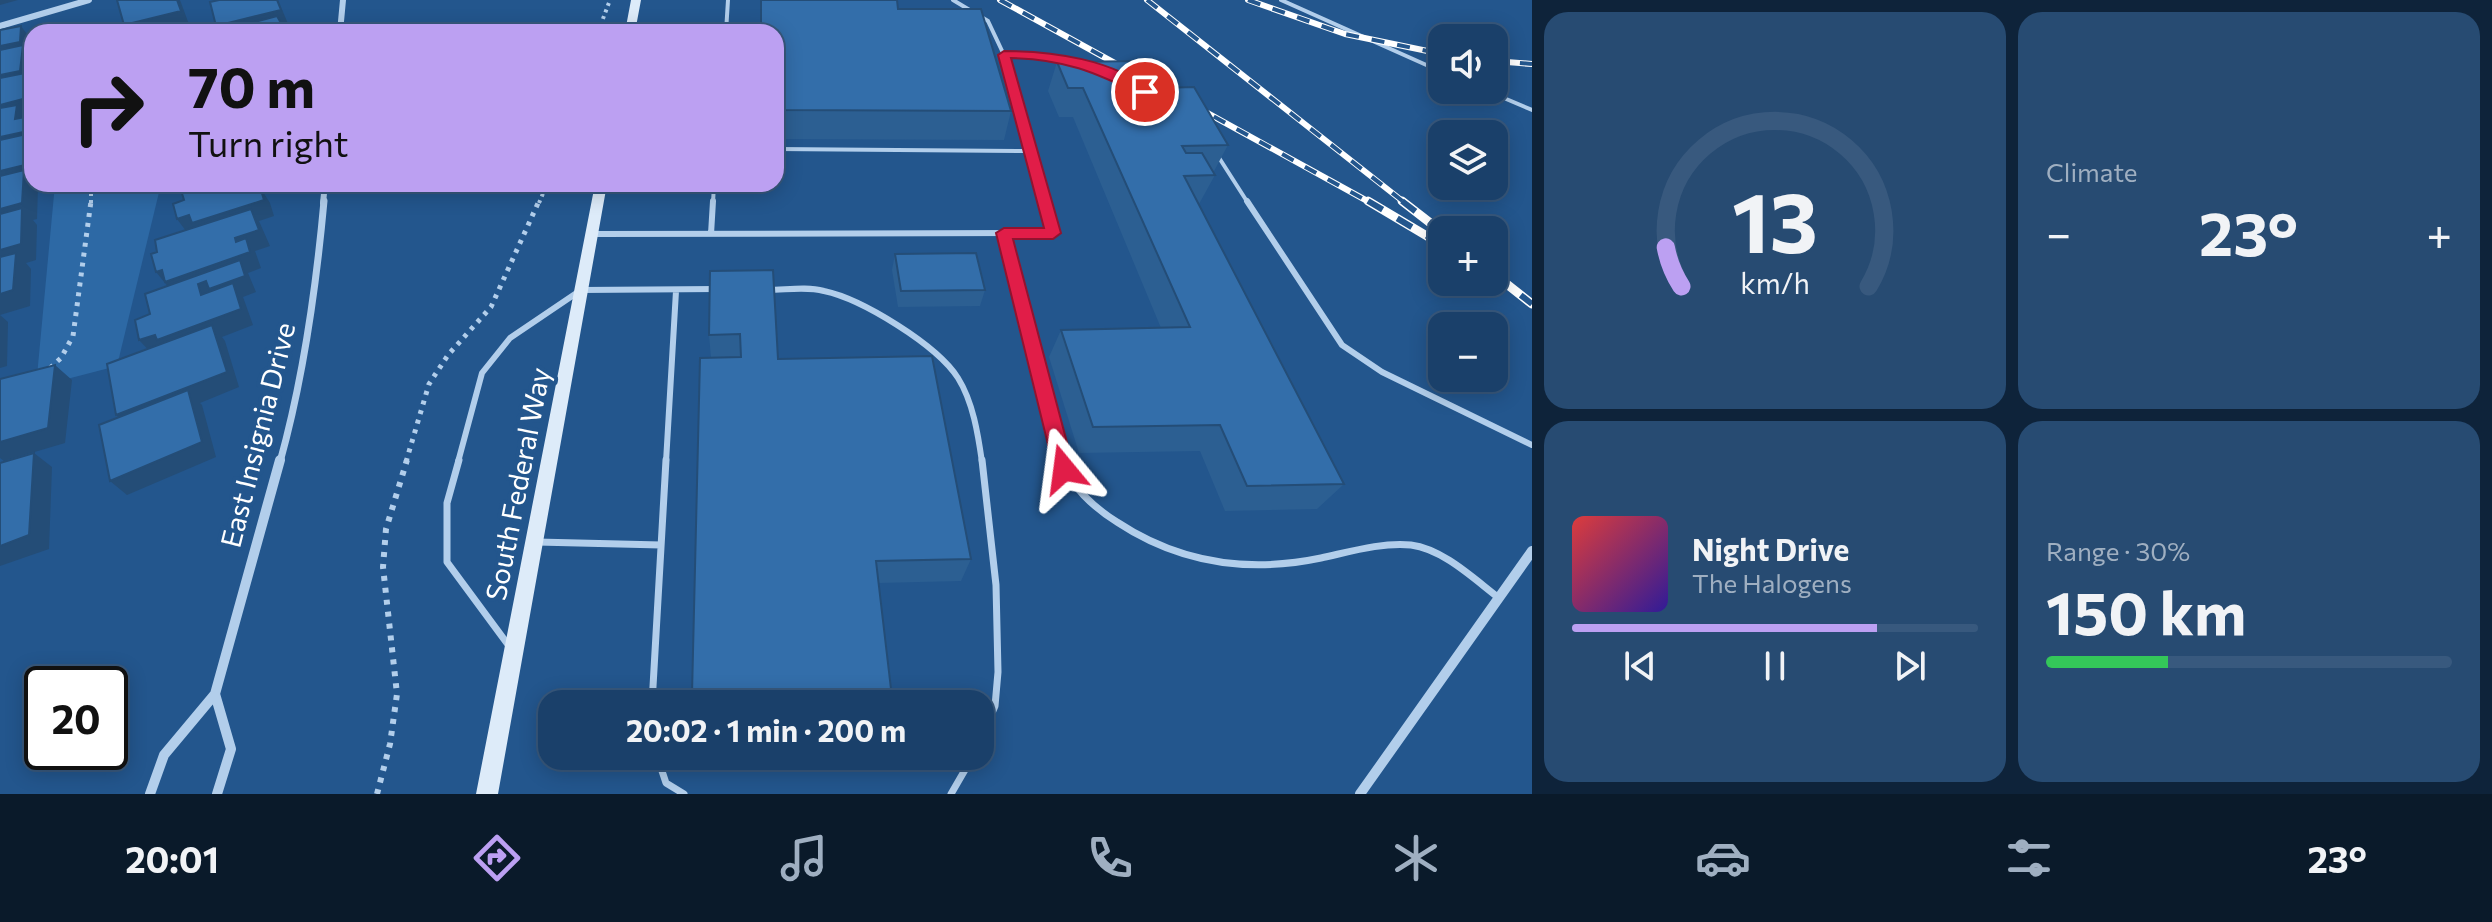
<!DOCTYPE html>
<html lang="en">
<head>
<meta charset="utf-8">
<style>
	:root { --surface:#1a406a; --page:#274b72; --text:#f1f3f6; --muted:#9fafc1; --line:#38597e; --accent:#bca0f2 }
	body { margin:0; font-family:Commissioner,sans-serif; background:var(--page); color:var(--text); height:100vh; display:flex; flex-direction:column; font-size:30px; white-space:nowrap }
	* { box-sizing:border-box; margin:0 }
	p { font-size:26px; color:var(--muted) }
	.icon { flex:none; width:44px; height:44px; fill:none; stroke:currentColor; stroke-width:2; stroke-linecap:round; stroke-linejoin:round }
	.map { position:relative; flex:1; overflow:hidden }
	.side { display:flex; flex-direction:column; gap:12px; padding:12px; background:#0e233a; width:960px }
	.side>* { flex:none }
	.banner { position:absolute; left:24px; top:24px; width:760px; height:168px; border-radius:24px; box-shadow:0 4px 20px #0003,0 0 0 2px var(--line); background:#bca0f2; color:#111; overflow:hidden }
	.tools { position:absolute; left:1428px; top:24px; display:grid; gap:16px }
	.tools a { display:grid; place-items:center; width:80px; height:80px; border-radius:16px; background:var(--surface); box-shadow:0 4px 20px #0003,0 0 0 2px var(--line); font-size:40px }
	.speed { position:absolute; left:24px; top:666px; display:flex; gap:16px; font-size:40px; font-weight:700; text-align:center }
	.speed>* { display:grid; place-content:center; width:104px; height:104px; border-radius:50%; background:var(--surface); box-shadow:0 4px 20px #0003,0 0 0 2px var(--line); line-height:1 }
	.speed .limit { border:4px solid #111; border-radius:12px; background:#fff; color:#111 }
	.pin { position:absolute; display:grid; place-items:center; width:68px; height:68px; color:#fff; margin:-34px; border:4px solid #fff; border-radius:50%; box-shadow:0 2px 8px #0007 }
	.me { position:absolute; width:88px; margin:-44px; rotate:344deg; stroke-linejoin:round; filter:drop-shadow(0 0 6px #0008) }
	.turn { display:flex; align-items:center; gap:28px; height:168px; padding:0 32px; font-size:36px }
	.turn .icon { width:104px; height:104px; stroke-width:2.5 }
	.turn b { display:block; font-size:56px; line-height:68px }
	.big { font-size:60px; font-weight:700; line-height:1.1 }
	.side .widget { flex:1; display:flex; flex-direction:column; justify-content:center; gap:12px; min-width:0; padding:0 28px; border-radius:24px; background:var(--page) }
	.side .dial { align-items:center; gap:0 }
	.dial svg { height:208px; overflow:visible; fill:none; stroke:var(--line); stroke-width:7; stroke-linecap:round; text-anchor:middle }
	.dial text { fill:var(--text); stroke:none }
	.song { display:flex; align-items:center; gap:24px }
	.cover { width:96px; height:96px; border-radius:12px; background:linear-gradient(135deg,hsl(0 70% 55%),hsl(250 70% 35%)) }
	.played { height:8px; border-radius:4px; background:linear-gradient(90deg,var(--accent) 75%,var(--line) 75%) }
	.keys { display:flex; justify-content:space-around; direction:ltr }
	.heat { display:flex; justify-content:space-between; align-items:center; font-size:44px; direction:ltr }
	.charge { height:12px; border-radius:6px; background:linear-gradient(90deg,#34c759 30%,var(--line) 0) }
	.side .tiles { flex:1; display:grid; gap:12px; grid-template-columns:repeat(2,1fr) }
	.trip { position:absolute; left:538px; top:690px; width:456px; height:80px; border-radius:24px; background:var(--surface); box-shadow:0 4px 20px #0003,0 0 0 2px var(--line); font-weight:700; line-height:80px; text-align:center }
	.tab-bar { display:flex; height:128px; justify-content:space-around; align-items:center; background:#0a1a2a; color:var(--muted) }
	.tab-bar .icon { width:56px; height:56px }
	.tab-bar .selected { color:var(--accent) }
	.tab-bar b { font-size:36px; color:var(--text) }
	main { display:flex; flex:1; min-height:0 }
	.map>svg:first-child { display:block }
	.green { fill:#2d69a5 }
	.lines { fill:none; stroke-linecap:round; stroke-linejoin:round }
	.path-far2 { stroke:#b2ceeb; stroke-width:4; stroke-dasharray:3 4; stroke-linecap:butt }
	.path-far1 { stroke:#b2ceeb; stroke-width:5; stroke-dasharray:4 6; stroke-linecap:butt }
	.path { stroke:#b2ceeb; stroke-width:6; stroke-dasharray:5 7; stroke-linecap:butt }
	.lane-far2 { stroke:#b2ceeb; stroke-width:4 }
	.lane-far1 { stroke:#b2ceeb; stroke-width:6 }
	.lane { stroke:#b2ceeb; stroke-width:7 }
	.street-far2 { stroke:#b2ceeb; stroke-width:6 }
	.street-far1 { stroke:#b2ceeb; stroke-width:7 }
	.street { stroke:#b2ceeb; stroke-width:10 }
	.secondary { fill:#ddebf9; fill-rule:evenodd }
	.rail-far1-casing { stroke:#fff; stroke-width:6 }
	.rail-casing { stroke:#fff; stroke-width:9 }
	.rail-far1 { stroke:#23568d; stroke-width:4; stroke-dasharray:13; stroke-linecap:butt }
	.rail { stroke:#23568d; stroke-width:6; stroke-dasharray:17; stroke-linecap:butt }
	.wall { fill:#2c5f92 }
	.shaded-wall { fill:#244d77 }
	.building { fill:#336eaa; stroke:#244d77; stroke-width:2 }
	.route { fill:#e11d48; stroke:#92132f; stroke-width:2 }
	.labels { text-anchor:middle; stroke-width:8; stroke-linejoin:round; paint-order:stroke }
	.street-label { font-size:28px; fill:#fff; stroke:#23568d }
</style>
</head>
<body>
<main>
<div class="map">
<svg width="1532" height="794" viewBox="0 0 1532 794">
	<rect width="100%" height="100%" fill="#23568d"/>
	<path class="green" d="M 55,184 L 161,184 L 117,366 L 36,387 Z"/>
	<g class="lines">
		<path class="path-far2" d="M 598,32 L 610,0
			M 91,203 L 91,184
			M 539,203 L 547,184"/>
		<path class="path-far1" d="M 50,368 L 61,358 L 73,336 L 91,201
			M 406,462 L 429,384 L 448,355 L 491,307 L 539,201"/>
		<path class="path" d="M 377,794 L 390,744 L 397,694 L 383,567 L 386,529 L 407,460"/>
		<path class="lane-far2" d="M 953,0 L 988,21 L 1004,55 L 1045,203
			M 1281,0 L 1442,72
			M 726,32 L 728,0
			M 1004,55 L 1044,55 L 1081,63
			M 1485,90 L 1532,110
			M 776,149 L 1030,151
			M 1216,153 L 1248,203
			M 713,203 L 714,184"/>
		<path class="lane-far1" d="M 1247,201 L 1342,345 L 1382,372 L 1532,445
			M 1004,233 L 1062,462
			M 592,234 L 1053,233 L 1044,201
			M 711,234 L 713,201
			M 768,290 C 786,290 806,286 824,291 C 862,299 937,345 958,378 C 973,402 978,434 982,462
			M 458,462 L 482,373 L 510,338 L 581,290 L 717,289
			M 666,462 L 676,291"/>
		<path class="lane" d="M 459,460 L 447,503 L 447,562 L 509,646
			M 1062,460 C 1068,485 1096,509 1117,522 C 1179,563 1249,573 1321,558 C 1349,552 1382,542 1411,545 C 1443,549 1474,579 1499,598
			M 537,542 L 661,545
			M 652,704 L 666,460
			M 980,740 L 995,706 L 998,672 L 996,585 L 982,460
			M 657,756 L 666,783 L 684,794
			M 951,794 L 973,756"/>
		<path class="street-far2" d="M 0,26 L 89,0
			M 340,32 L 343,0
			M 323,203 L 325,184"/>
		<path class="street-far1" d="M 280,462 C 304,376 316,289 324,201"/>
		<path class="street" d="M 215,694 L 280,460
			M 150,794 L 164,755 L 215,694 L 231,749 L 217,794
			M 1360,794 L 1532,551"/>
		<path class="secondary" d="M 631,0 L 641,0 L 635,32 L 625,32 Z
			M 595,184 L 607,184 L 498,794 L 476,794 Z"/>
		<defs>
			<path id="rail-far1" d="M 1000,0 L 1131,72
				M 1147,0 L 1405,203
				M 1248,0 L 1345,34 L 1442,54
				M 1494,61 L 1532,64
				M 1191,104 L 1371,203"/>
			<path id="rail" d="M 1368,201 L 1442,245
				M 1402,201 L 1442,232
				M 1494,274 L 1532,304"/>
		</defs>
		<use href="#rail-far1" class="rail-far1-casing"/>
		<use href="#rail" class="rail-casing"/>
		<use href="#rail-far1" class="rail-far1"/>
		<use href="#rail" class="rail"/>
	</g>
	<path class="wall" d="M 898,9 L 1011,111 L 1004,140 L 776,139 L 776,32 Z
		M 1057,62 L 1161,88 L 1228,145 L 1213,173 L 1215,175 L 1199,204 L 1344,484 L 1317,509 L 1225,511 L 1200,451 L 1079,453 L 1049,357 L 1061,330 L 1161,328 L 1073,117 L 1059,117 L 1048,91 Z
		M 895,254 L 985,290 L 980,306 L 898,307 L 892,270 Z
		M 710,271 L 778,359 L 971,559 L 961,581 L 878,583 L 891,689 L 885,704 L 694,704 L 692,694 L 711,358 L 709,335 Z"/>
	<path class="shaded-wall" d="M 0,0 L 18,0 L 0,5 Z
		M 177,0 L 180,0 L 190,27 L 170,32 L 129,32 L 124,25 Z
		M 278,0 L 289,26 L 266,32 L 219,32 L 216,26 Z
		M 21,26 L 32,41 L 32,184 L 37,184 L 38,186 L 37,219 L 33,220 L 37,225 L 36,260 L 26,263 L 31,269 L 30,306 L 0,315 L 8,322 L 7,366 L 0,368 L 0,46 Z
		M 255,184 L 263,196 L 260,187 L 270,203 L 274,216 L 259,221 L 270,246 L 255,251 L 261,268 L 248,273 L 256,292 L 243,297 L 253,325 L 222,337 L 225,341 L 239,387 L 200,403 L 202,405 L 216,457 L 127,495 L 110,481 L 132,430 L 116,415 L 154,356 L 139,340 L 221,305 L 169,288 L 156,272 L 189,235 L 177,219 Z
		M 55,365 L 72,380 L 65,443 L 4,461 L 0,458 L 0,442 Z
		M 34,453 L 52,467 L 49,549 L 0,566 L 0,546 Z"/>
	<path class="building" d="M 117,0 L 177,0 L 181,11 L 124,25 Z
		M 219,0 L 277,0 L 281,10 L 216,26 L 210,2 Z
		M 761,0 L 897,0 L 898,9 L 981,9 L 1011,111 L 776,110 L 776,32 L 761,32 Z
		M 277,16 L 286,32 L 217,32 Z
		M 21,26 L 20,42 L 0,46 L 0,30 Z
		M 23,45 L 20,71 L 0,75 L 0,50 Z
		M 1147,61 L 1161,88 L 1194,87 L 1228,145 L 1182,146 L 1186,153 L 1202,153 L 1215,175 L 1184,176 L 1344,484 L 1247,486 L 1220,425 L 1093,427 L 1061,330 L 1190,327 L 1083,88 L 1068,88 L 1057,62 Z
		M 25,73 L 23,99 L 0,105 L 0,78 Z
		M 17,105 L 15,119 L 30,116 L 28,131 L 0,137 L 0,108 Z
		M 31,133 L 29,164 L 0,171 L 0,140 Z
		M 24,170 L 22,203 L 0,209 L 0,176 Z
		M 190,184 L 255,184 L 256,188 L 260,187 L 264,200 L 192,223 L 189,215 L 177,219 L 173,204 L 184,200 L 180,187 Z
		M 22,208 L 21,244 L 0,250 L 0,214 Z
		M 251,209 L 259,230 L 235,238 L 236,242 L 246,238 L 250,252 L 165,282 L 162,270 L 156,272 L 151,254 L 157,252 L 155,240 Z
		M 16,253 L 13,290 L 0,294 L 0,257 Z
		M 976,253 L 985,290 L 901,291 L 895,254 Z
		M 240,260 L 245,276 L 209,289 L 206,281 L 198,284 L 201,295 L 233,283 L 241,309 L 157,340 L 155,335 L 139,340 L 135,320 L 150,314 L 145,294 Z
		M 773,270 L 778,359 L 932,356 L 971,559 L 876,561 L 891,689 L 692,694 L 700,358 L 741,357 L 740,334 L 709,335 L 710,271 Z
		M 212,325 L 227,372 L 116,415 L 107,364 Z
		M 55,365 L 48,428 L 0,442 L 0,379 Z
		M 188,390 L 202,442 L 110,481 L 99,425 Z
		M 34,453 L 29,535 L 0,546 L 0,463 Z"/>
	<path class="route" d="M 1004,51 C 1051,51 1115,59 1152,92 L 1141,95 C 1095,72 1064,59 1011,58 L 1061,233 L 1053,239 L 1013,239 L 1074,469 L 1064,477 L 1054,469 L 996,233 L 1004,228 L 1044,228 L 998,55 Z"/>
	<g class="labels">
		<g class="street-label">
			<text transform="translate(258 435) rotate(-76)" y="10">East Insignia Drive</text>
			<text transform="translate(518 484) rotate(-79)" y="10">South Federal Way</text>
		</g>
	</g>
</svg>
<div class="tools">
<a><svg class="icon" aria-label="sound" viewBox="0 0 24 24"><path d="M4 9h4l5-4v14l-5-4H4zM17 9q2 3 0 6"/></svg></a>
<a><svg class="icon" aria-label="layers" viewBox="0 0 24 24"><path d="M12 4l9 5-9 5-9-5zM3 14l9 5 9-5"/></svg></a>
<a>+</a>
<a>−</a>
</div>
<div class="speed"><div class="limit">20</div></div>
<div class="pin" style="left:1145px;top:92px;background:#d93025"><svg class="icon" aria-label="arrive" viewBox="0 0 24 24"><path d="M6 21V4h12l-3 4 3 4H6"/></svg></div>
<svg class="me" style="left:1064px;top:469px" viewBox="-20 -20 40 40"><path d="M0-17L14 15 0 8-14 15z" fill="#e11d48" stroke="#fff" stroke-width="4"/></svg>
<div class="trip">20:02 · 1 min · 200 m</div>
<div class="banner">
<div class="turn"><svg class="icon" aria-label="right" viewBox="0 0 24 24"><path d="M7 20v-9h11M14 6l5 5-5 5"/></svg><div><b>70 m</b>Turn right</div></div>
</div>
</div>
<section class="side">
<div class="tiles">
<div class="widget dial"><svg viewBox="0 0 100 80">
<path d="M14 69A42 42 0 1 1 86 69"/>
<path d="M14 69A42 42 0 0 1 8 54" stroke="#bca0f2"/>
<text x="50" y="56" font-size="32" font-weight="700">13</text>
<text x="50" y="72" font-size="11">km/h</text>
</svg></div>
<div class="widget"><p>Climate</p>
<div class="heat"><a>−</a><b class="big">23°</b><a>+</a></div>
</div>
<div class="widget">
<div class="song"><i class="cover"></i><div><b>Night Drive</b><p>The Halogens</p></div></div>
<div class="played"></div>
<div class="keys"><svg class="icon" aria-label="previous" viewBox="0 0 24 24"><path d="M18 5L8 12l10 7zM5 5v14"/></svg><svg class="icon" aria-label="pause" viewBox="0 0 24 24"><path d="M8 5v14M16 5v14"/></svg><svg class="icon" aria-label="next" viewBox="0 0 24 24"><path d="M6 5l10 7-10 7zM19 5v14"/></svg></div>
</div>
<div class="widget"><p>Range · 30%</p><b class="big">150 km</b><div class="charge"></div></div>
</div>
</section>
</main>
<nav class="tab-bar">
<b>20:01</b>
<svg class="icon selected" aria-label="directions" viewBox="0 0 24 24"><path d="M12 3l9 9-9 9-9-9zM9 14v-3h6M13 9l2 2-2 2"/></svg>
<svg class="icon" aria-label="music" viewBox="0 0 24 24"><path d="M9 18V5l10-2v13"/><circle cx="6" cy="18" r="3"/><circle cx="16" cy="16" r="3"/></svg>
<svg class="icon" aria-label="phone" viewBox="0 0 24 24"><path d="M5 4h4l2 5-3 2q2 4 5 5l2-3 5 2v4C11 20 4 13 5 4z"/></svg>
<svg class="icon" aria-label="climate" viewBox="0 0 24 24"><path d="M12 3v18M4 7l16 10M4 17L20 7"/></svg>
<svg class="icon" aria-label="car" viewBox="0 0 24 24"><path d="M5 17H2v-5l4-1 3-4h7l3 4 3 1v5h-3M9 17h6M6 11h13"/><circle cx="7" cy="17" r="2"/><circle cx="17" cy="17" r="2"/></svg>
<svg class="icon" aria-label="filters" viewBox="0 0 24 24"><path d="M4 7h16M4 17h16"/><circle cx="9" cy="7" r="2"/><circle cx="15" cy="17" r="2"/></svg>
<b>23°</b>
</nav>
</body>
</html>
